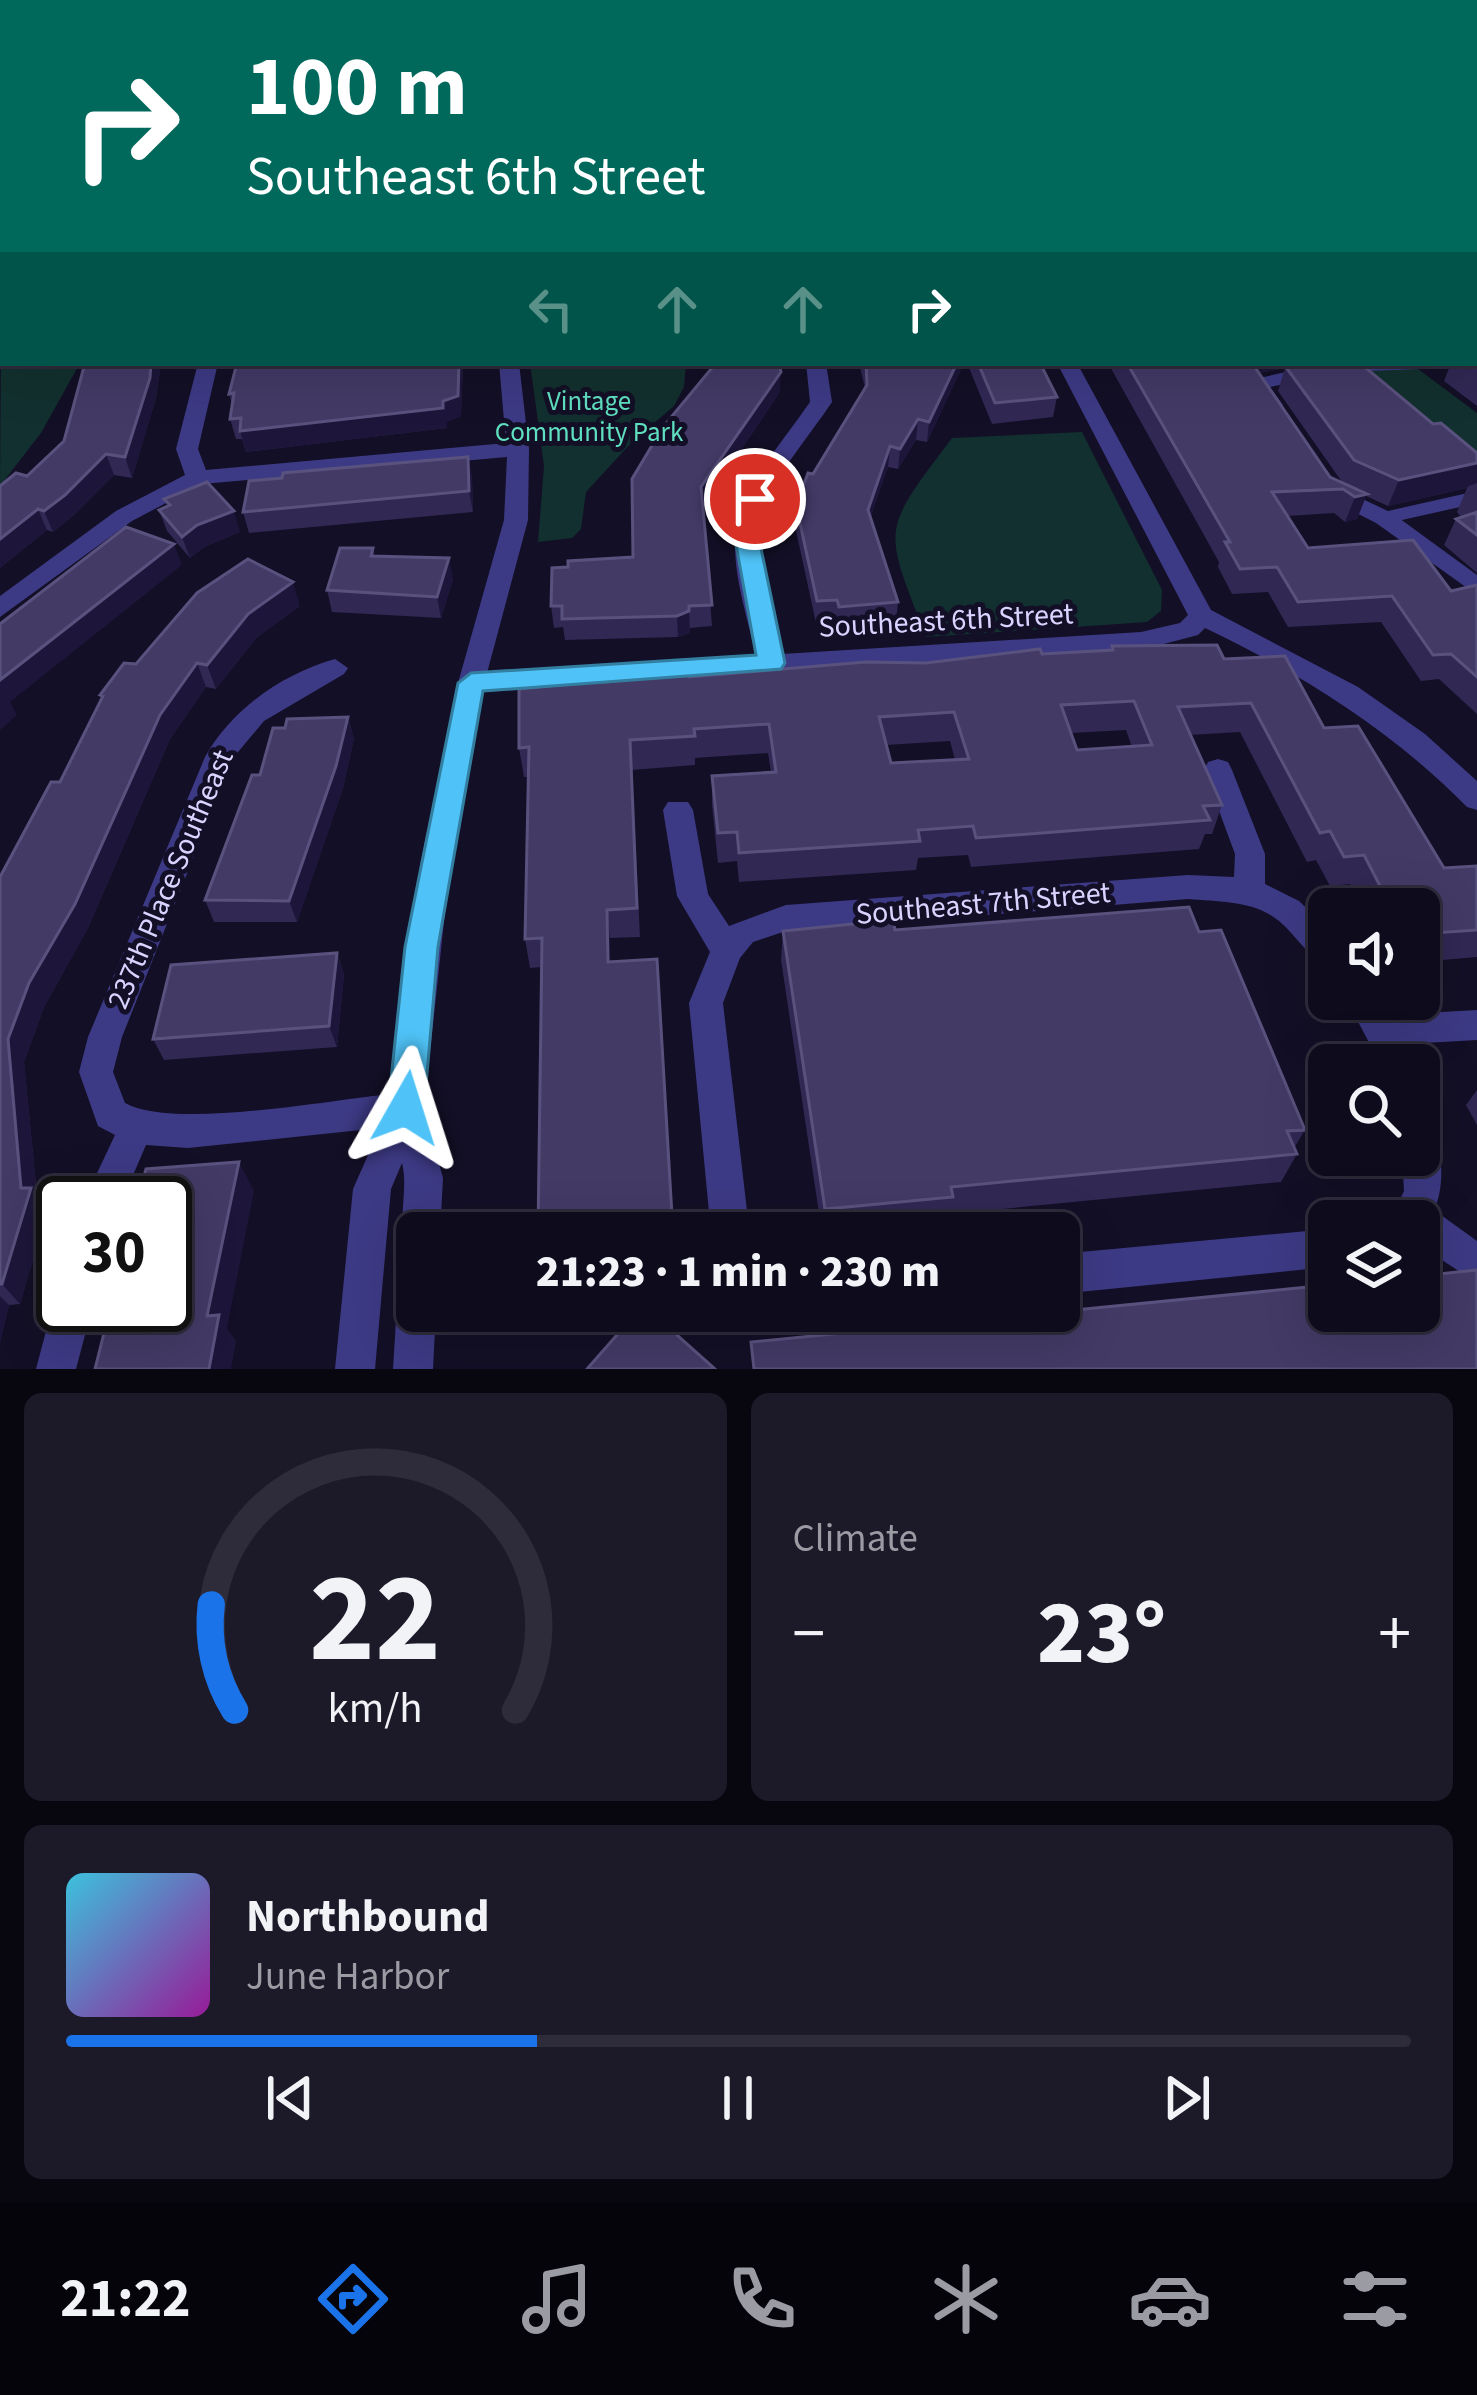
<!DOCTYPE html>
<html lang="en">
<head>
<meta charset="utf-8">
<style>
	:root { --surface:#0e0b1c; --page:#1c1929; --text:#f1f3f6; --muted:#9b9ba3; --line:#2e2b3b; --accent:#1a73e8 }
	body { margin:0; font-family:"Source Sans 3",sans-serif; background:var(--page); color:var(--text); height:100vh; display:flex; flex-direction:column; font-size:45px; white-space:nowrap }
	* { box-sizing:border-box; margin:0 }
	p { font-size:39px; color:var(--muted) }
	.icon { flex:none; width:66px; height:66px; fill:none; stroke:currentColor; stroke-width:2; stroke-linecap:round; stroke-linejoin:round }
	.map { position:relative; height:1369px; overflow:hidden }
	.details { display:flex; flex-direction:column; gap:24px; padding:24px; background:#08060f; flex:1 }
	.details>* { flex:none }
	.top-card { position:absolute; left:0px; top:0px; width:1479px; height:366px; box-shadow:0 12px 48px #0002,0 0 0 3px var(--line); background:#00695c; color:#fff; overflow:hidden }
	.buttons { position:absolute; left:1308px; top:888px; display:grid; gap:24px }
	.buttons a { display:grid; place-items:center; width:132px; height:132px; border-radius:18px; background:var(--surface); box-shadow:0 12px 48px #0002,0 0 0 3px var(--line); font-size:60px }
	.speed { position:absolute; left:36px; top:1176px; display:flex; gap:24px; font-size:60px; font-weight:700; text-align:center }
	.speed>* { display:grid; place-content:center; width:156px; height:156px; border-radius:50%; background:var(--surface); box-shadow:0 12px 48px #0002,0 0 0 3px var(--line); line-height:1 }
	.speed .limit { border:6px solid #111; border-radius:18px; background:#fff; color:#111 }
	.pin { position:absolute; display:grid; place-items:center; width:102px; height:102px; color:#fff; margin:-51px; border:6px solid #fff; border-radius:50%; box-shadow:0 3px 12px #0007 }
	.me { position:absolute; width:132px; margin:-66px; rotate:6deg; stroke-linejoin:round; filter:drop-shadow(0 0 9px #0008) }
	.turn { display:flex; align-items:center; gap:42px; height:252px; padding:0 48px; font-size:54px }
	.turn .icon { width:156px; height:156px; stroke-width:2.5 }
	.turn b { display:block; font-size:84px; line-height:102px }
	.lanes { display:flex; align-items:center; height:114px; padding:0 48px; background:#0003; justify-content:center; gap:60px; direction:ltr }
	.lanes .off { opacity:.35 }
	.big { font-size:90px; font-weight:800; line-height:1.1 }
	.details .widget { flex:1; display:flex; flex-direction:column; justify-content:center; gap:18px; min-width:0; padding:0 42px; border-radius:18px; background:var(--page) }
	.details .dial { align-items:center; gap:0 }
	.dial svg { height:312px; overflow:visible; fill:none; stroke:var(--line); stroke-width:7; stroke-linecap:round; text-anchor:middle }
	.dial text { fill:var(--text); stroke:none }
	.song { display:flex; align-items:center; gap:36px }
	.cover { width:144px; height:144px; border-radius:18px; background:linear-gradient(135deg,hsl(190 70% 55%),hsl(300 70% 35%)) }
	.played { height:12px; border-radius:6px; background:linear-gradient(90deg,var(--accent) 35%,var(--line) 35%) }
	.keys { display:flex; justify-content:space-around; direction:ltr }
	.heat { display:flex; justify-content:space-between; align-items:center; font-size:66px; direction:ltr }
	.details .tiles { flex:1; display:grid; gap:24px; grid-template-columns:1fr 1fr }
	.widget:last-child { grid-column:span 2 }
	.trip { position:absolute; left:396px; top:1212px; width:684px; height:120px; border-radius:18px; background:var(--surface); box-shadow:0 12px 48px #0002,0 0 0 3px var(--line); font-weight:800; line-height:120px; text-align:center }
	.tabs { display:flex; height:192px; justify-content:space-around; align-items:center; background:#06040b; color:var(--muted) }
	.tabs .icon { width:84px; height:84px }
	.tabs .on { color:var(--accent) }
	.tabs b { font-size:54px; color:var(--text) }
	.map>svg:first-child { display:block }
	.green { fill:#12302f }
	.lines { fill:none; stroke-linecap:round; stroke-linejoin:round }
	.lane { stroke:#3d3a85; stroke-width:12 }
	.street { fill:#3d3a85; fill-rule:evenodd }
	.wall { fill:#312854; fill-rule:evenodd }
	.shaded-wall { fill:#1d163a }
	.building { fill:#433a66; stroke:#5a527e; stroke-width:3; fill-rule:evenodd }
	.route { fill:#4fc3f7; stroke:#337fa1; stroke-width:3 }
	.labels { text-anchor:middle; stroke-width:10; stroke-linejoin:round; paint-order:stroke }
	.far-park-label { font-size:27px; fill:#5fe0c0; stroke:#130f26 }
	.street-label { font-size:30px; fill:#d9d4ff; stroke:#130f26 }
</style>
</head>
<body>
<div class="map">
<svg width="1477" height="1369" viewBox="0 0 1477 1369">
	<rect width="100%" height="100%" fill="#130f26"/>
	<path class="green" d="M 3,58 L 3,363 L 80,363 L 41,433 L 0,486 Z
		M 530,363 L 686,363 L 684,387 L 674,406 L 632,442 L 586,492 L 581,529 L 572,538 L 538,542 L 544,466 Z
		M 1329,363 L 1410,363 L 1477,413 L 1477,481 Z
		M 1082,432 L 1162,590 L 1161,611 L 1147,622 L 926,637 C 883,525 880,534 952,438 Z"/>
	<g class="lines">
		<path class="lane" d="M 1384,518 L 1477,497"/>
		<path class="street" d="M 566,0 L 580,0 L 581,3 L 567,3 Z
			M 1476,204 L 1477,204 L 1477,214 L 1476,214 Z
			M 198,363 L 218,363 L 198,449 L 206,470 L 506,443 L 499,363 L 519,363 L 529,449 L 528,520 L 487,673 L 756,656 C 746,609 721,543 745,497 C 763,463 789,433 810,402 L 806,363 L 826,363 L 832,402 C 811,433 785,464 768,497 C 745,543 772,608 782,654 L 1141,632 L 1180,623 L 1188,615 L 1057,363 L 1077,363 L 1211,610 L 1358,687 L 1425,734 L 1477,781 L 1477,810 L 1467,807 C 1390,729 1303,675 1205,628 L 1198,635 L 1141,650 L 483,692 L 450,865 L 424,1109 L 443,1178 L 440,1233 L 417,1233 L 417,1250 L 408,1246 C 396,1220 409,1190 402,1163 L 391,1189 L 375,1369 L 335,1369 L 353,1189 L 380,1128 L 188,1148 L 146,1145 L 121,1203 L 83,1203 L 115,1135 L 98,1126 L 79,1072 L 88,1037 L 205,757 C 232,709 282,674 335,659 L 348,668 L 344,674 L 264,721 L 233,758 L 122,1037 L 113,1072 L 125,1103 C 173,1130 330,1100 390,1094 L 420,865 L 458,683 L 504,520 L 507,457 L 202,484 L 132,521 L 0,617 L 0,596 L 116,511 L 185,475 L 176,449 Z
			M 1327,363 L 1431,363 L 1421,369 L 1342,372 L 1270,387 L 1283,405 L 1272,411 L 1264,410 L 1247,384 L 1250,380 Z
			M 1331,484 L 1392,513 L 1477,575 L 1477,595 L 1376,523 L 1323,496 L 1319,491 L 1323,486 Z
			M 1218,759 L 1228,762 L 1232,770 L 1265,854 L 1265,884 L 1299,901 L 1329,930 L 1329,965 C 1307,957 1296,935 1279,921 C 1253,900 1220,902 1188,899 L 786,931 L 753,942 L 740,958 L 723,1003 L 747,1211 L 756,1233 L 718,1233 L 709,1212 L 689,1003 L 710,952 L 677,896 L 663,810 L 668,802 L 688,802 L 693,810 L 708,894 L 729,926 L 786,905 L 1188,875 L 1234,877 L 1235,854 L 1204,770 L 1208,762 Z
			M 1346,999 L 1380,999 L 1389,1015 L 1477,1010 L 1477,1040 L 1406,1044 L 1416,1065 L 1381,1065 Z
			M 1419,1122 L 1432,1127 C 1443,1151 1445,1186 1434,1210 L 1477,1241 L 1477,1283 L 1419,1245 L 1419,1221 L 1394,1221 L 1392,1217 L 1404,1191 L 1402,1155 L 1419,1155 Z
			M 1329,1229 L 1329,1267 L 1059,1294 L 1059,1254 Z
			M 417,1284 L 417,1311 L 436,1311 L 433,1369 L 393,1369 L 397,1304 L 403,1290 Z
			M 63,1289 L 63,1305 L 93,1305 L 76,1369 L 36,1369 L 53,1305 Z"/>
	</g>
	<path class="wall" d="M 1202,0 L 1477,0 L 1476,68 L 1476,3 L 1207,3 Z
		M 1477,347 L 1477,406 L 1444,381 L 1451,363 L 1476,363 Z
		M 85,363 L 161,363 L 156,398 L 132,478 L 114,475 L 73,516 L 53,532 L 47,530 L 0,568 L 0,486 L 27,476 L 64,441 Z
		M 237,363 L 463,363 L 461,416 L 447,422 L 447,428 L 246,452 L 242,439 L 236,439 L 230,419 L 232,404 L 229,394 Z
		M 859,363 L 964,363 L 927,442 L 916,440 L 898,469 L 888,467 L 870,518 L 898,602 L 896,624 L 837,628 L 836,621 L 816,623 L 795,526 L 796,505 L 865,388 Z
		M 967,363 L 1040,363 L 1057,397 L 1053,417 L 992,424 Z
		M 1108,363 L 1360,363 L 1433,424 L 1477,453 L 1477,573 L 1444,545 L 1456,519 L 1461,517 L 1457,512 L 1467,488 L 1388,506 L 1366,496 L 1357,519 L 1345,522 L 1334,513 L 1287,516 L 1308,548 L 1451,591 L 1477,585 L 1477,714 L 1439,679 L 1421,681 L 1381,622 L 1288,627 L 1268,592 L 1232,594 L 1218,567 L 1219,562 ZM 1285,368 L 1278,391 L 1342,482 L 1330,477 L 1259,373 Z
		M 780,392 L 703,506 L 712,626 L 690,628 L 690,633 L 678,637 L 565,640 L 563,627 L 554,628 L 551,606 L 568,567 L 633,557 Z
		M 468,457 L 472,478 L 473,512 L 249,533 L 243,512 Z
		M 164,499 L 240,532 L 204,547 L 190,558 L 167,531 L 159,510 L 167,507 Z
		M 373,548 L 375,556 L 453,579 L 441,618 L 332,612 L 327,590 Z
		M 300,606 L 256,638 L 216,689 L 206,687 L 170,739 L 88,928 L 44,1007 L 24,1062 L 37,1195 L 48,1209 L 20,1304 L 9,1305 L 0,1342 L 0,877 L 60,782 L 102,699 L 100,695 L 136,664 Z
		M 1112,646 L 1224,659 L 1324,728 L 1444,868 L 1477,868 L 1477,957 L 1419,962 L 1419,909 L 1362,909 L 1350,884 L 1330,886 L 1316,860 L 1307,862 L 1240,732 L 1190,735 L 1222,805 L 1212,834 L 1205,834 L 1199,849 L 971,867 L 968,855 L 918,858 L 916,870 L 739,882 L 737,861 L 718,863 L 712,805 L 712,776 L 771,772 L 768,753 L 695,758 L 695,765 L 632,770 L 640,937 L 610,938 L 541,967 L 530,968 L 525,939 L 529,777 L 524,777 L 519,748 L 689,677 L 1111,650 ZM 1126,730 L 1132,747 L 1077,750 L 1071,733 ZM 950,741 L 955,760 L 891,763 L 886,745 Z
		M 348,717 L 354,739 L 343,788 L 297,922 L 214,922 L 205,900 L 260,775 L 285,728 Z
		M 895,930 L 1199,932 L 1305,1130 L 1294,1148 L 1297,1154 L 1281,1182 L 950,1214 L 947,1224 L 850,1233 L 822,1233 L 781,960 L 783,931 Z
		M 337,953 L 344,974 L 337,1047 L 164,1060 L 153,1039 Z
		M 1477,1090 L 1477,1125 L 1466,1105 Z
		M 537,1311 L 653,1311 L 653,1313 L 624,1327 L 543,1335 Z"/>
	<path class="shaded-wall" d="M 151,363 L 161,363 L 156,398 L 132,478 L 125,457 Z
		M 459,363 L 463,363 L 461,416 L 447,422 L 447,428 L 246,452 L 240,431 L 443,401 Z
		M 957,363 L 964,363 L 927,442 L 929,422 Z
		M 1249,363 L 1306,363 L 1249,376 Z
		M 781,372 L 780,392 L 702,508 L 701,487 Z
		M 918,419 L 916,440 L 898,469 L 900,449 Z
		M 890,446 L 888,467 L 866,531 L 868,510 Z
		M 106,454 L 114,475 L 73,516 L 53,532 L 44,511 Z
		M 468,457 L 472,478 L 473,512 L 469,491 Z
		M 1477,463 L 1477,483 L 1469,486 L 1467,488 L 1388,506 L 1399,480 Z
		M 1367,494 L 1357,519 L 1345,522 L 1355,497 Z
		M 38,509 L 47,530 L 0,568 L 0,539 Z
		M 234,511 L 240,532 L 204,547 L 190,558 L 182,537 L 197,525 Z
		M 174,544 L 182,565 L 10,702 L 17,715 L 0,730 L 0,680 Z
		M 449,558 L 453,579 L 441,618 L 437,597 Z
		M 293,582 L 300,606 L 256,638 L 216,689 L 207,665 L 248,614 Z
		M 689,611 L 690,633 L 678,637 L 677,616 Z
		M 197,663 L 206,687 L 170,739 L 88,928 L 44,1007 L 24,1062 L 37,1195 L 48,1209 L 20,1304 L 2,1284 L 21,1188 L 8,1039 L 29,983 L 160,715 Z
		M 348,717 L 354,739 L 343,788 L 297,922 L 289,901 Z
		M 607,910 L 610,938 L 611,991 L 608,962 Z
		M 337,953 L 344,974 L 337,1047 L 329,1026 Z
		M 239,1162 L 254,1191 L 227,1328 L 236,1341 L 231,1369 L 209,1369 L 207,1316 Z
		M 0,1296 L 9,1305 L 0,1342 Z"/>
	<path class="building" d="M 475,0 L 508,0 L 506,3 L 473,3 Z
		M 592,0 L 630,0 L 628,3 L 590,3 Z
		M 689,0 L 889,0 L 892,3 L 690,3 Z
		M 1020,0 L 1087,0 L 1096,3 L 1021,3 Z
		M 1235,0 L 1477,0 L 1477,50 L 1476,3 L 1245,3 Z
		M 85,363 L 151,363 L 150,378 L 125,457 L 106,454 L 65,495 L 44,511 L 38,509 L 0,539 L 0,486 L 16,473 L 27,476 L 64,441 Z
		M 237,363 L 459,363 L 458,396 L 443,401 L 443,408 L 240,431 L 241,418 L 230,419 L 234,393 L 229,394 Z
		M 716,363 L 779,363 L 781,372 L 701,487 L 712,605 L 689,606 L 689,611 L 677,616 L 562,619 L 562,606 L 551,606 L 552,568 L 568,567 L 568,561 L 633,557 L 632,479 L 663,427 Z
		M 866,363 L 957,363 L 929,422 L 918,419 L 900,449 L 890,446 L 868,510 L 898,602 L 839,607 L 837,600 L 817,601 L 796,505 L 808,473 L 813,474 L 867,385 Z
		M 978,363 L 1040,363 L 1057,397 L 995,403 Z
		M 1127,363 L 1252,363 L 1330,477 L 1367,494 L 1355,497 L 1343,489 L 1272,492 L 1308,548 L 1413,540 L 1451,591 L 1477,585 L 1477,677 L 1451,654 L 1433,655 L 1392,596 L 1298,602 L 1277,567 L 1240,569 L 1225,542 L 1230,542 Z
		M 1299,363 L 1360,363 L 1433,424 L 1441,423 L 1477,453 L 1477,463 L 1399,480 L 1354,460 L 1285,366 Z
		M 468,457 L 469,491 L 243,512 L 249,481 L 282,478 L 283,473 Z
		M 207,482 L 234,511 L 197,525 L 182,537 L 159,510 L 170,505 L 164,499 Z
		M 1477,512 L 1477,535 L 1456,519 Z
		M 126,527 L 174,544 L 0,680 L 0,624 Z
		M 340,548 L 373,548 L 371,556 L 449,558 L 437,597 L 327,590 Z
		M 248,559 L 293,582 L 248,614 L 207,665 L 197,663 L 160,715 L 75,904 L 29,983 L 8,1039 L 21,1188 L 31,1188 L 2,1284 L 0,1284 L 0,877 L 51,782 L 60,782 L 103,696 L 100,695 L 124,663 L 136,664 L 197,593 Z
		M 1217,645 L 1224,659 L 1285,656 L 1324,728 L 1358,726 L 1444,868 L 1476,866 L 1477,868 L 1477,930 L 1419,934 L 1419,909 L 1392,909 L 1364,855 L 1344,857 L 1330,831 L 1320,833 L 1251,703 L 1178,707 L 1222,805 L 1203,806 L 1210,820 L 976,838 L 973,826 L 918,830 L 920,841 L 739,853 L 737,832 L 718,833 L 712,776 L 776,772 L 769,724 L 694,729 L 695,736 L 630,740 L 637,908 L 607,910 L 608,962 L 657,959 L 673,1233 L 538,1233 L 542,938 L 525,939 L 529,747 L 519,748 L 519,689 L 688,672 L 689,677 L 866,662 L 926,663 L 1040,649 L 1042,654 L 1113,650 L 1112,646 ZM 1134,701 L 1152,745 L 1077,750 L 1061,705 ZM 954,712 L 969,759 L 891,763 L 879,717 Z
		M 348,717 L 336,766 L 289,901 L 205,900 L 252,775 L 260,775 L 273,728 L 285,728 L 287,719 Z
		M 1189,907 L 1199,932 L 1221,930 L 1305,1130 L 1287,1131 L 1297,1154 L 951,1187 L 953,1197 L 825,1209 L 783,931 L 893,920 L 895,930 Z
		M 337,953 L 329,1026 L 153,1039 L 171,965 Z
		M 239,1162 L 207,1316 L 219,1315 L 209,1369 L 95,1369 L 111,1305 L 165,1305 L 165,1203 L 137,1203 L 146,1169 Z
		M 1477,1270 L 1477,1369 L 754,1369 L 751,1342 L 1329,1285 L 1329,1311 L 1419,1311 L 1419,1276 Z
		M 638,1311 L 650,1311 L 715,1369 L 587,1369 Z"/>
	<path class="route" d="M 755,492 L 767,499 L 759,539 L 785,663 L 781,669 L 483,691 L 438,947 L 424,1108 L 418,1120 L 406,1125 L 393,1120 L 388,1108 L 405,947 L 458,683 L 471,673 L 756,655 L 735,539 L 743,499 Z"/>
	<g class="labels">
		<g class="far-park-label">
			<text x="589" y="410">Vintage<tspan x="589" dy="31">Community Park</tspan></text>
		</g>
		<g class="street-label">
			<text transform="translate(946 620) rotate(-3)" y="10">Southeast 6th Street</text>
			<text transform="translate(170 879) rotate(-67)" y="10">237th Place Southeast</text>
			<text transform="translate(983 903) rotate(-5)" y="10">Southeast 7th Street</text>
		</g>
	</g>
</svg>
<div class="buttons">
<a><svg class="icon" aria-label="sound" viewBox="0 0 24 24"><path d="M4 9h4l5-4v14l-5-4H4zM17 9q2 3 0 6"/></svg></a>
<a><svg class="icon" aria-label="search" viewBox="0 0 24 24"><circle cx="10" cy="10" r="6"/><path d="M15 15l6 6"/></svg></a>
<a><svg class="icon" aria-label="layers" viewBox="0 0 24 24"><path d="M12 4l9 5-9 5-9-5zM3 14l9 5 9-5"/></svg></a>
</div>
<div class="speed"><div class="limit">30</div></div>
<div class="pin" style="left:755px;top:499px;background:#d93025"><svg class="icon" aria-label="arrive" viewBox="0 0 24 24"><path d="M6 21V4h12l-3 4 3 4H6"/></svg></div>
<svg class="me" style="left:406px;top:1108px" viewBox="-20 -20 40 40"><path d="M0-17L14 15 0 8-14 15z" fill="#4fc3f7" stroke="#fff" stroke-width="4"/></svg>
<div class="trip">21:23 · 1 min · 230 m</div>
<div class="top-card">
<div class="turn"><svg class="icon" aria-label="right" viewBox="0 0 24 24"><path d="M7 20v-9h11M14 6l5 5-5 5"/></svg><div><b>100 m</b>Southeast 6th Street</div></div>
<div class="lanes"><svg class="icon off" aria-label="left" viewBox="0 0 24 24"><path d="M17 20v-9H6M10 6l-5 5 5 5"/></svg><svg class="icon off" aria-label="ahead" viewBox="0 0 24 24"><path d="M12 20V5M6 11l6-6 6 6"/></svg><svg class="icon off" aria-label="ahead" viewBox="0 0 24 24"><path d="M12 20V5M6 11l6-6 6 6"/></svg><svg class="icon" aria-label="right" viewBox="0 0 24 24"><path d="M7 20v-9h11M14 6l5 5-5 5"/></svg></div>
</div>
</div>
<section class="details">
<div class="tiles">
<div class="widget dial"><svg viewBox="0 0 100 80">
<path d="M14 69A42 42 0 1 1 86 69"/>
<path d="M14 69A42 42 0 0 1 8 42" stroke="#1a73e8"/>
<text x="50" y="56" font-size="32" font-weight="700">22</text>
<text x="50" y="72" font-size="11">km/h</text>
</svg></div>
<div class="widget"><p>Climate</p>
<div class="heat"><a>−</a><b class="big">23°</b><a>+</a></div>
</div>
<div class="widget">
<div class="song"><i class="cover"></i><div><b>Northbound</b><p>June Harbor</p></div></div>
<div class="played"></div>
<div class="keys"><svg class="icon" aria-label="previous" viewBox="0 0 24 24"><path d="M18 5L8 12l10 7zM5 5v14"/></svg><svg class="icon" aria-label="pause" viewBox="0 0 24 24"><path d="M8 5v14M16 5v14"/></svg><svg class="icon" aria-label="next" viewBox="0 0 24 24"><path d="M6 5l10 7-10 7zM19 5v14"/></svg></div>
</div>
</div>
</section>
<nav class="tabs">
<b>21:22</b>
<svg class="icon on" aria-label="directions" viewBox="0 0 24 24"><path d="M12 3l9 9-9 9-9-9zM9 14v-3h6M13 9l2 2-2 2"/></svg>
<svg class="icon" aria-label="music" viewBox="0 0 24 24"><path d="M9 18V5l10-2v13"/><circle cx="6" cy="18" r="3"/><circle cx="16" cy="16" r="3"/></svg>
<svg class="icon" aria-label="phone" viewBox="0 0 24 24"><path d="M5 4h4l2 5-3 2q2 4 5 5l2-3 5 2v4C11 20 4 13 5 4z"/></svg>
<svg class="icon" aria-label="climate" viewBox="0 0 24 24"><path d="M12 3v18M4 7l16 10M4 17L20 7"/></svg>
<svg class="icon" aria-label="car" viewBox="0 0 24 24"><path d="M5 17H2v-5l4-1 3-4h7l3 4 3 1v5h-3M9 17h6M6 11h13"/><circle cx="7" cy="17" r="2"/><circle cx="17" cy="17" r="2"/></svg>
<svg class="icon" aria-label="filters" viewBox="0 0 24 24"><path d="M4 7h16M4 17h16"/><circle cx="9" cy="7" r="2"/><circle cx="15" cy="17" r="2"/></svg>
</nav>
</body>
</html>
